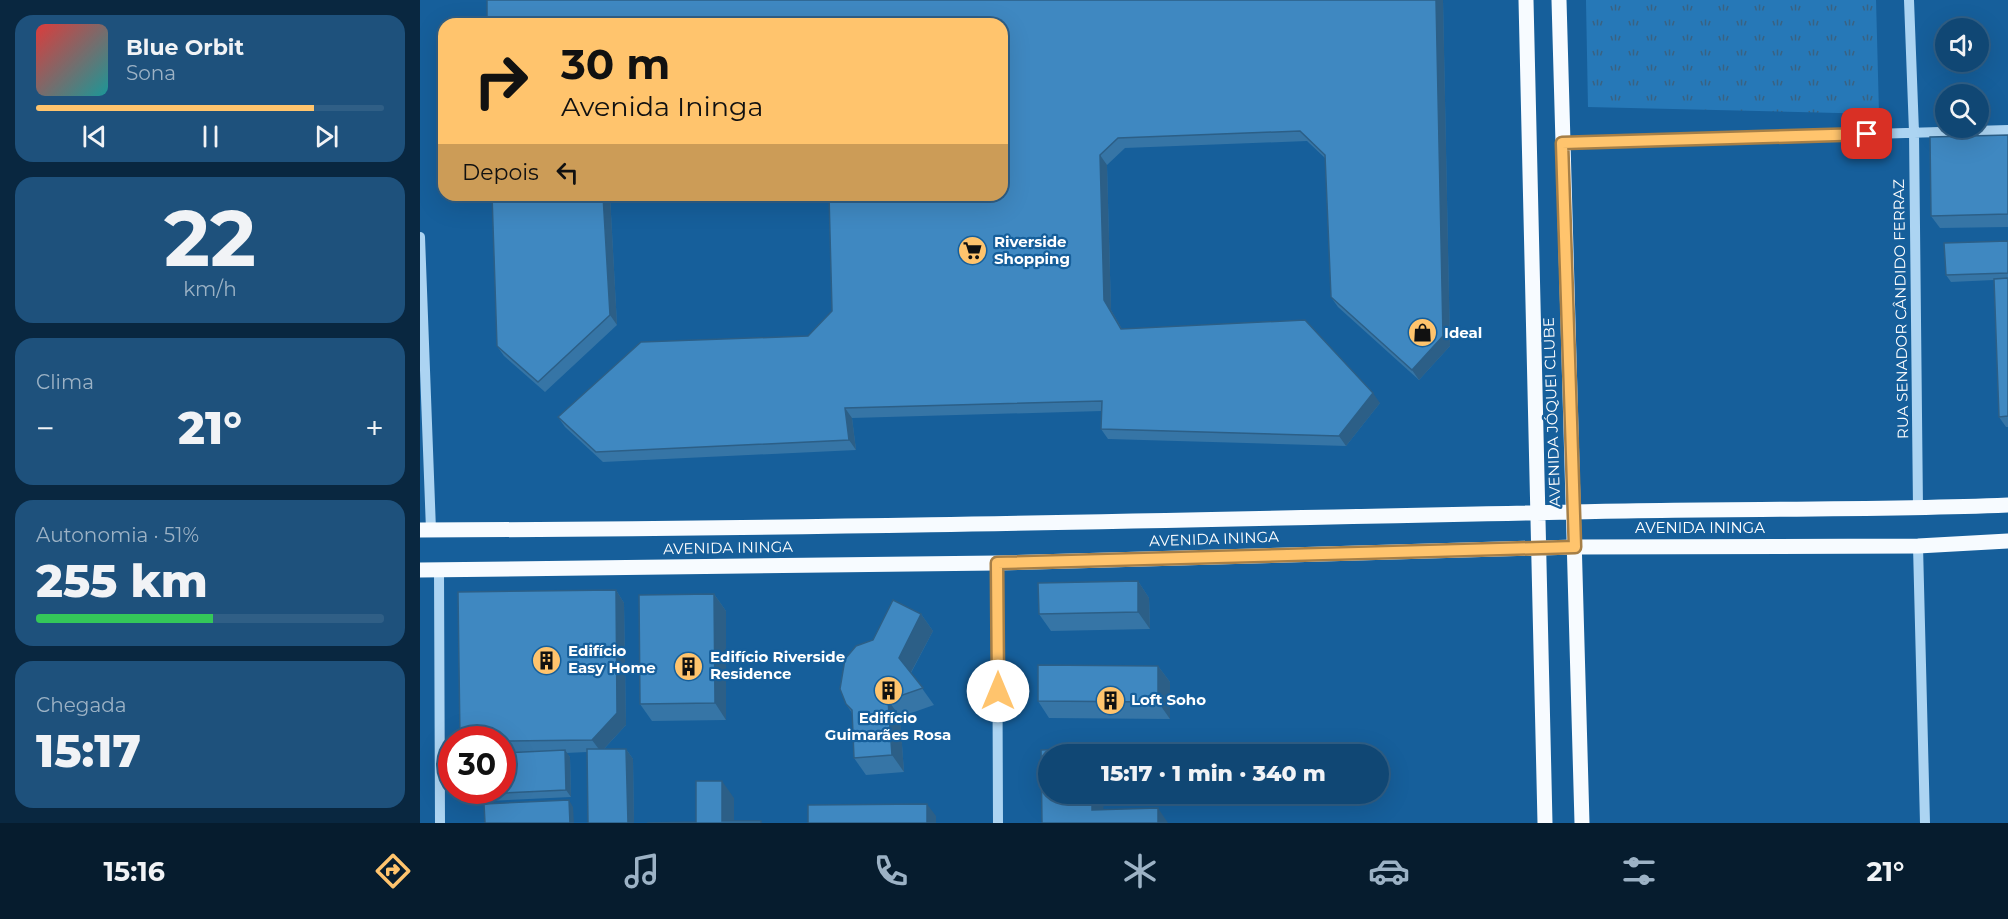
<!DOCTYPE html>
<html lang="pt">
<head>
<meta charset="utf-8">
<style>
	:root { --surface:#104774; --page:#1e517c; --text:#f1f3f6; --muted:#9cb2c5; --line:#305f86; --accent:#ffc46d }
	body { margin:0; font-family:Montserrat,sans-serif; background:var(--page); color:var(--text); height:100vh; display:flex; flex-direction:column; font-size:22px; white-space:nowrap }
	* { box-sizing:border-box; margin:0 }
	p { font-size:20px; color:var(--muted) }
	.icon { flex:none; width:33px; height:33px; fill:none; stroke:currentColor; stroke-width:2; stroke-linecap:round; stroke-linejoin:round }
	.map { position:relative; flex:1; overflow:hidden }
	.panel { display:flex; flex-direction:column; gap:15px; padding:15px; background:#092740; width:420px }
	.panel>* { flex:none }
	.top-card { position:absolute; left:18px; top:18px; width:570px; height:183px; border-radius:18px; box-shadow:0 6px 24px #0002,0 0 0 2px var(--line); background:#ffc46d; color:#111; overflow:hidden }
	.controls { position:absolute; left:1515px; top:18px; display:grid; gap:12px }
	.controls a { display:grid; place-items:center; width:54px; height:54px; border-radius:50%; background:var(--surface); box-shadow:0 6px 24px #0002,0 0 0 2px var(--line); font-size:30px }
	.speed { position:absolute; left:18px; top:726px; display:flex; gap:12px; font-size:30px; font-weight:700; text-align:center }
	.speed>* { display:grid; place-content:center; width:78px; height:78px; border-radius:50%; background:var(--surface); box-shadow:0 6px 24px #0002,0 0 0 2px var(--line); line-height:1 }
	.speed .limit { border:9px solid #d22; background:#fff; color:#111 }
	.pin { position:absolute; display:grid; place-items:center; width:51px; height:51px; color:#fff; margin:-26px; border-radius:12px; box-shadow:0 3px 9px #0006 }
	.me { position:absolute; width:66px; margin:-33px; rotate:0deg; stroke-linejoin:round; filter:drop-shadow(0 0 4px #0008) }
	.turn { display:flex; align-items:center; gap:21px; height:126px; padding:0 24px; font-size:27px }
	.turn .icon { width:78px; height:78px; stroke-width:2.5 }
	.turn b { display:block; font-size:42px; line-height:51px }
	.then { display:flex; align-items:center; height:57px; padding:0 24px; background:#0003; gap:12px; font-size:22px }
	.big { font-size:45px; font-weight:800; line-height:1.1 }
	.panel .widget { flex:1; display:flex; flex-direction:column; justify-content:center; gap:9px; min-width:0; padding:0 21px; border-radius:18px; background:var(--page) }
	.panel .dial { align-items:center; gap:0 }
	.dial b { font-size:78px; line-height:1 }
	.song { display:flex; align-items:center; gap:18px }
	.cover { width:72px; height:72px; border-radius:9px; background:linear-gradient(135deg,hsl(0 70% 55%),hsl(180 70% 35%)) }
	.played { height:6px; border-radius:3px; background:linear-gradient(90deg,var(--accent) 80%,var(--line) 80%) }
	.keys { display:flex; justify-content:space-around; direction:ltr }
	.heat { display:flex; justify-content:space-between; align-items:center; font-size:33px; direction:ltr }
	.charge { height:9px; border-radius:4px; background:linear-gradient(90deg,#34c759 51%,var(--line) 0) }
	.trip { position:absolute; left:618px; top:744px; width:351px; height:60px; border-radius:30px; background:var(--surface); box-shadow:0 6px 24px #0002,0 0 0 2px var(--line); font-weight:800; line-height:60px; text-align:center }
	.tabs { display:flex; height:96px; justify-content:space-around; align-items:center; background:#061c2e; color:var(--muted) }
	.tabs .icon { width:42px; height:42px }
	.tabs .active { color:var(--accent) }
	.tabs b { font-size:27px; color:var(--text) }
	main { display:flex; flex:1; min-height:0 }
	.map>svg:first-child { display:block }
	.grass { fill:url(#grass-tufts) }
	.lines { fill:none; stroke-linecap:round; stroke-linejoin:round }
	.minor { stroke:#acd4f2; stroke-width:10 }
	.major { stroke:#f7fbff; stroke-width:15 }
	.wall { fill:#3675a6 }
	.shaded-wall { fill:#2c5f87 }
	.building { fill:#3f88c1; stroke:#2c5f87; stroke-width:1.5 }
	.route-casing { stroke:#a67f47; stroke-width:15 }
	.route { stroke:#ffc46d; stroke-width:10 }
	.labels { text-anchor:middle; stroke-width:4.5; stroke-linejoin:round; paint-order:stroke }
	.poi-label { font-size:15px; font-weight:bold; fill:#fff; stroke:#165f9b; text-anchor:start }
	.street-label { font-size:15px; fill:#fff; stroke:#165f9b }
</style>
</head>
<body>
<main>
<section class="panel">
<div class="widget">
<div class="song"><i class="cover"></i><div><b>Blue Orbit</b><p>Sona</p></div></div>
<div class="played"></div>
<div class="keys"><svg class="icon" aria-label="previous" viewBox="0 0 24 24"><path d="M18 5L8 12l10 7zM5 5v14"/></svg><svg class="icon" aria-label="pause" viewBox="0 0 24 24"><path d="M8 5v14M16 5v14"/></svg><svg class="icon" aria-label="next" viewBox="0 0 24 24"><path d="M6 5l10 7-10 7zM19 5v14"/></svg></div>
</div>
<div class="widget dial"><b>22</b><p>km/h</p></div>
<div class="widget"><p>Clima</p>
<div class="heat"><a>−</a><b class="big">21°</b><a>+</a></div>
</div>
<div class="widget"><p>Autonomia · 51%</p><b class="big">255 km</b><div class="charge"></div></div>
<div class="widget"><p>Chegada</p><b class="big">15:17</b></div>
</section>
<div class="map">
<svg width="1588" height="823" viewBox="0 0 1588 823">
	<defs>
		<pattern id="grass-tufts" width="24" height="20" patternUnits="userSpaceOnUse" patternTransform="scale(1.5)"><rect width="24" height="20" fill="#2678b7"/><path d="M3 7l-1-3M5 7V3M7 7l1-3M15 17l-1-3M17 17v-4M19 17l1-3" fill="none" stroke="#396282"/></pattern>
	</defs>
	<rect width="100%" height="100%" fill="#165f9b"/>
	<path class="grass" d="M 1166,0 L 1456,0 L 1459,114 L 1168,107 Z"/>
	<g class="lines">
		<path class="minor" d="M 1489,0 L 1494,132 L 1498,509
			M 1142,143 L 1588,130
			M 0,237 L 11,530
			M 1498,546 L 1505,823
			M 577,563 L 578,823
			M 19,570 L 20,823"/>
		<path class="major" d="M 1106,0 L 1125,823
			M 1139,0 L 1162,823
			M 0,530 C 383,529 766,520 1149,512 C 1295,508 1442,511 1588,505
			M 0,570 L 577,563 L 1155,547 L 1498,546 L 1588,541"/>
	</g>
	<path class="wall" d="M 67,0 L 1023,0 L 1030,346 L 999,380 L 918,307 L 911,297 L 905,158 L 887,141 L 705,148 L 687,165 L 691,310 L 702,329 L 960,403 L 926,446 L 688,439 L 681,429 L 682,411 L 432,418 L 436,450 L 183,462 L 145,427 L 138,417 L 388,336 L 412,311 L 582,195 Z
		M 1588,135 L 1588,227 L 1520,228 L 1511,216 Z
		M 190,195 L 197,325 L 125,392 L 84,356 L 77,346 Z
		M 1588,241 L 1588,427 L 1586,427 L 1579,417 L 1574,280 L 1531,282 L 1526,275 Z
		M 718,581 L 729,598 L 730,629 L 631,631 L 619,614 Z
		M 196,590 L 204,603 L 206,725 L 184,749 L 206,749 L 213,759 L 214,823 L 168,823 L 167,752 L 146,753 L 150,757 L 151,797 L 67,801 L 62,794 L 82,790 L 82,740 Z
		M 294,594 L 306,611 L 306,720 L 232,721 L 220,704 Z
		M 501,614 L 513,631 L 491,673 L 514,705 L 480,717 L 484,772 L 446,775 L 434,758 L 432,713 L 426,704 L 453,640 Z
		M 738,666 L 750,682 L 750,719 L 629,718 L 618,701 Z"/>
	<path class="shaded-wall" d="M 1016,0 L 1023,0 L 1030,346 L 999,380 L 992,370 Z
		M 680,155 L 687,165 L 691,310 L 708,339 L 684,300 Z
		M 183,195 L 190,195 L 197,325 L 190,315 Z
		M 953,393 L 960,403 L 926,446 L 919,436 Z
		M 425,408 L 432,418 L 436,450 L 429,440 Z
		M 718,581 L 729,598 L 730,629 L 718,612 Z
		M 196,590 L 204,603 L 206,725 L 181,752 L 172,740 Z
		M 294,594 L 306,611 L 306,720 L 295,703 Z
		M 501,614 L 513,631 L 490,674 L 479,658 Z
		M 738,666 L 750,682 L 750,719 L 738,702 Z
		M 468,700 L 480,717 L 484,772 L 472,755 Z
		M 206,749 L 213,759 L 214,823 L 208,823 Z
		M 145,750 L 150,757 L 151,797 L 146,790 Z
		M 302,781 L 314,798 L 314,823 L 302,821 Z
		M 672,794 L 683,794 L 684,823 L 672,810 Z
		M 149,800 L 153,807 L 154,823 L 150,823 Z
		M 507,804 L 516,816 L 516,823 L 507,823 Z
		M 738,808 L 748,823 L 738,823 Z"/>
	<path class="building" d="M 67,0 L 1016,0 L 1023,336 L 992,370 L 911,297 L 905,155 L 880,131 L 698,138 L 680,155 L 684,300 L 701,329 L 885,320 L 953,393 L 919,436 L 681,429 L 682,401 L 425,408 L 429,440 L 176,452 L 138,417 L 221,342 L 388,336 L 412,311 L 409,195 L 582,195 L 582,24 L 67,24 Z
		M 1588,135 L 1588,214 L 1511,216 L 1510,137 Z
		M 72,195 L 183,195 L 190,315 L 118,382 L 77,346 Z
		M 1588,241 L 1588,273 L 1526,275 L 1524,243 Z
		M 1588,278 L 1588,416 L 1579,417 L 1574,279 Z
		M 718,581 L 718,612 L 619,614 L 618,583 Z
		M 196,590 L 197,713 L 172,740 L 82,741 L 82,740 L 40,740 L 38,592 Z
		M 294,594 L 295,703 L 220,704 L 219,595 Z
		M 473,600 L 501,614 L 479,658 L 503,688 L 468,700 L 472,755 L 434,758 L 432,710 L 426,704 L 420,689 L 425,659 L 436,646 L 453,640 Z
		M 618,665 L 738,666 L 738,702 L 618,701 Z
		M 671,748 L 671,754 L 628,754 L 628,794 L 672,794 L 672,810 L 738,808 L 738,823 L 622,823 L 621,750 Z
		M 167,749 L 206,749 L 208,823 L 168,823 Z
		M 145,750 L 146,790 L 62,794 L 62,790 L 82,790 L 82,753 Z
		M 276,781 L 302,781 L 302,821 L 341,821 L 341,823 L 227,823 L 276,822 Z
		M 149,800 L 150,823 L 65,823 L 64,804 Z
		M 507,804 L 507,823 L 388,823 L 388,805 Z"/>
	<g class="lines">
		<defs>
			<path id="route" d="M 578,691 L 577,563 L 1155,547 L 1142,143 L 1447,134"/>
		</defs>
		<use href="#route" class="route-casing"/>
		<use href="#route" class="route"/>
	</g>
	<defs>
		<symbol id="supermarket-disc" viewBox="-11 -11 22 22"><circle r="9.5" fill="#ffc46d" stroke="#165f9b"/><path d="M-6-5.5h2.5l.6 2H6L4.5 2H-2.5L-4.4-4H-6ZM-1.5 3.2a1.3 1.3 0 1 0 .1 0ZM3 3.2a1.3 1.3 0 1 0 .1 0Z" fill="#111"/></symbol>
		<symbol id="shop-disc" viewBox="-11 -11 22 22"><circle r="9.5" fill="#ffc46d" stroke="#165f9b"/><path d="M-5-2.5h2.3a2.7 3.5 0 0 1 5.4 0H5L5.5 6h-11ZM-1.5-2.5h3a1.5 2.3 0 0 0-3 0Z" fill="#111"/></symbol>
		<symbol id="building-disc" viewBox="-11 -11 22 22"><circle r="9.5" fill="#ffc46d" stroke="#165f9b"/><path d="M-4-6H4V6H1V3H-1V6H-4ZM-2.5-4.3h1.7v1.8h-1.7ZM.8-4.3h1.7v1.8H.8ZM-2.5-1h1.7V.8h-1.7ZM.8-1h1.7V.8H.8Z" fill="#111"/></symbol>
	</defs>
	<g fill-rule="evenodd">
		<use href="#supermarket-disc" x="536" y="234" width="33" height="33"/>
		<use href="#shop-disc" x="986" y="316" width="33" height="33"/>
		<use href="#building-disc" x="110" y="644" width="33" height="33"/>
		<use href="#building-disc" x="252" y="650" width="33" height="33"/>
		<use href="#building-disc" x="452" y="674" width="33" height="33"/>
		<use href="#building-disc" x="674" y="684" width="33" height="33"/>
	</g>
	<g class="labels">
		<g class="poi-label">
			<text x="574" y="247">Riverside<tspan x="574" dy="17">Shopping</tspan></text>
			<text x="1024" y="338">Ideal</text>
			<text x="148" y="656">Edifício<tspan x="148" dy="17">Easy Home</tspan></text>
			<text x="290" y="662">Edifício Riverside<tspan x="290" dy="17">Residence</tspan></text>
			<text x="711" y="705">Loft Soho</text>
			<text x="468" y="723" text-anchor="middle">Edifício<tspan x="468" dy="17">Guimarães Rosa</tspan></text>
		</g>
		<g class="street-label">
			<text transform="translate(1481 309) rotate(-91)" y="5">RUA SENADOR CÂNDIDO FERRAZ</text>
			<text transform="translate(1132 412) rotate(-92)" y="5">AVENIDA JÓQUEI CLUBE</text>
			<text x="1280" y="533">AVENIDA ININGA</text>
			<text transform="translate(794 539) rotate(-2)" y="5">AVENIDA ININGA</text>
			<text transform="translate(308 548) rotate(-1)" y="5">AVENIDA ININGA</text>
		</g>
	</g>
</svg>
<div class="controls">
<a><svg class="icon" aria-label="sound" viewBox="0 0 24 24"><path d="M4 9h4l5-4v14l-5-4H4zM17 9q2 3 0 6"/></svg></a>
<a><svg class="icon" aria-label="search" viewBox="0 0 24 24"><circle cx="10" cy="10" r="6"/><path d="M15 15l6 6"/></svg></a>
</div>
<div class="speed"><div class="limit">30</div></div>
<div class="pin" style="left:1447px;top:134px;background:#d93025"><svg class="icon" aria-label="arrive" viewBox="0 0 24 24"><path d="M6 21V4h12l-3 4 3 4H6"/></svg></div>
<svg class="me" style="left:578px;top:691px" viewBox="-20 -20 40 40"><circle r="19" fill="#fff"/><path d="M0-13L10 11 0 6-10 11z" fill="#ffc46d"/></svg>
<div class="trip">15:17 · 1 min · 340 m</div>
<div class="top-card">
<div class="turn"><svg class="icon" aria-label="right" viewBox="0 0 24 24"><path d="M7 20v-9h11M14 6l5 5-5 5"/></svg><div><b>30 m</b>Avenida Ininga</div></div>
<div class="then">Depois<svg class="icon" aria-label="left" viewBox="0 0 24 24"><path d="M17 20v-9H6M10 6l-5 5 5 5"/></svg></div>
</div>
</div>
</main>
<nav class="tabs">
<b>15:16</b>
<svg class="icon active" aria-label="directions" viewBox="0 0 24 24"><path d="M12 3l9 9-9 9-9-9zM9 14v-3h6M13 9l2 2-2 2"/></svg>
<svg class="icon" aria-label="music" viewBox="0 0 24 24"><path d="M9 18V5l10-2v13"/><circle cx="6" cy="18" r="3"/><circle cx="16" cy="16" r="3"/></svg>
<svg class="icon" aria-label="phone" viewBox="0 0 24 24"><path d="M5 4h4l2 5-3 2q2 4 5 5l2-3 5 2v4C11 20 4 13 5 4z"/></svg>
<svg class="icon" aria-label="climate" viewBox="0 0 24 24"><path d="M12 3v18M4 7l16 10M4 17L20 7"/></svg>
<svg class="icon" aria-label="car" viewBox="0 0 24 24"><path d="M5 17H2v-5l4-1 3-4h7l3 4 3 1v5h-3M9 17h6M6 11h13"/><circle cx="7" cy="17" r="2"/><circle cx="17" cy="17" r="2"/></svg>
<svg class="icon" aria-label="filters" viewBox="0 0 24 24"><path d="M4 7h16M4 17h16"/><circle cx="9" cy="7" r="2"/><circle cx="15" cy="17" r="2"/></svg>
<b>21°</b>
</nav>
</body>
</html>
